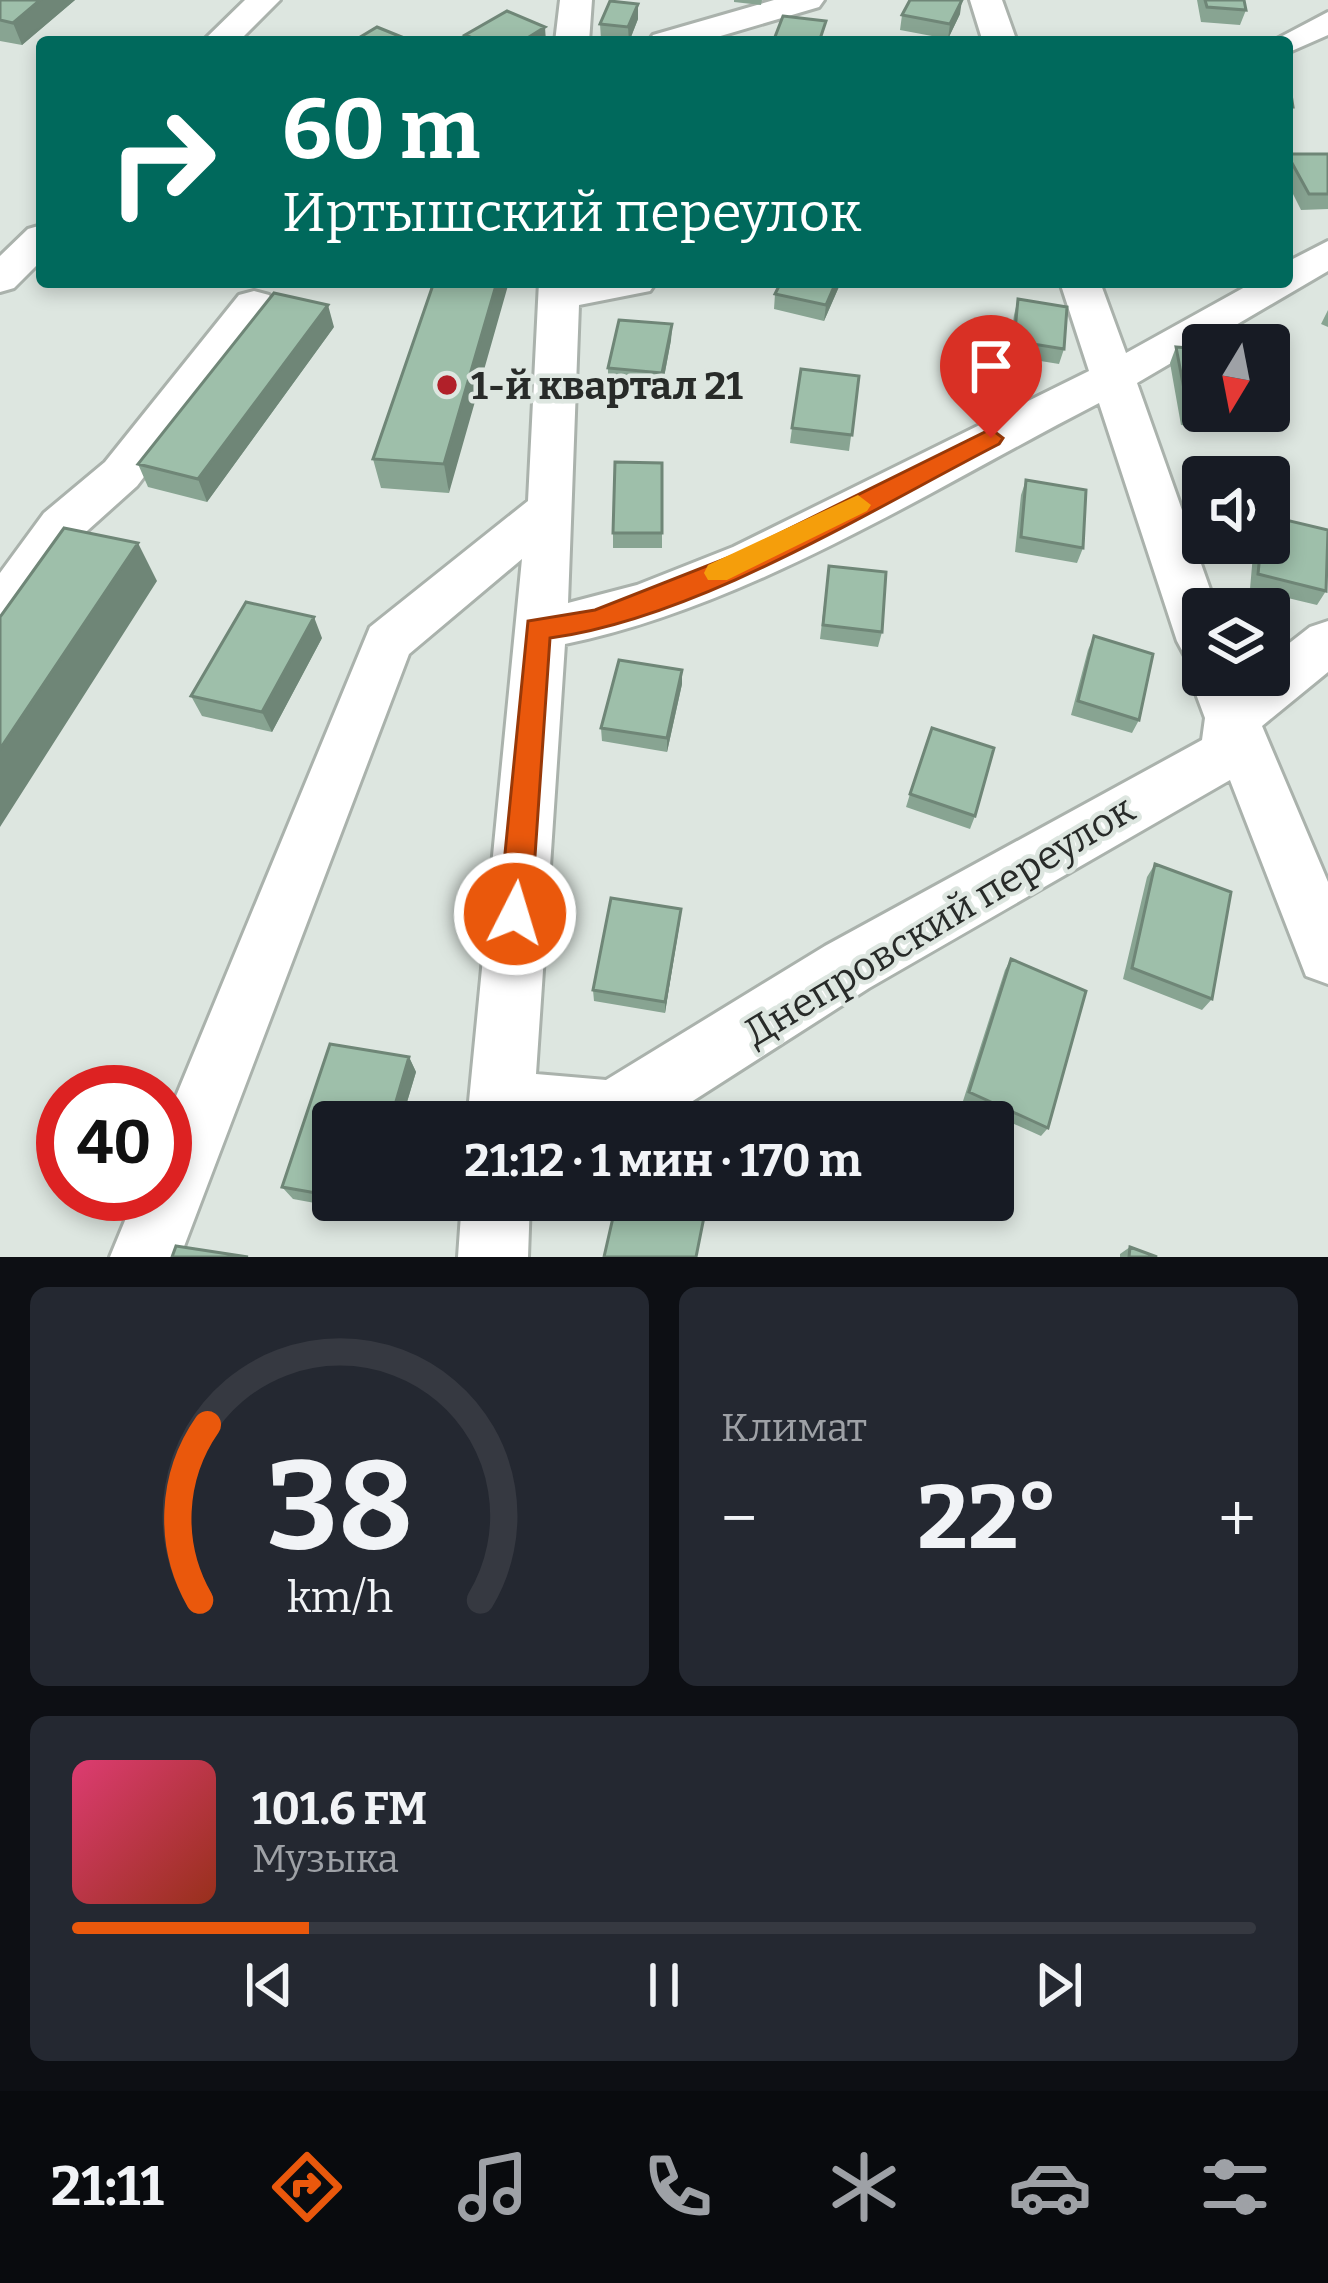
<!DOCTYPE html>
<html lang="ru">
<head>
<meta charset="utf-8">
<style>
	:root { --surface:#171b24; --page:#242831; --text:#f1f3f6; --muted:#9ea1a6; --line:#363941; --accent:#ea580c }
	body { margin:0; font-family:Bitter,serif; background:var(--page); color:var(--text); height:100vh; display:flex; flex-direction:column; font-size:45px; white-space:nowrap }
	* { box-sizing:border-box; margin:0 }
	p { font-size:39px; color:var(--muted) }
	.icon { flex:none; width:66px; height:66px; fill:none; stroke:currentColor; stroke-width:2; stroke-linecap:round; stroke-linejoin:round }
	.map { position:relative; height:1257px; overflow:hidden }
	.side { display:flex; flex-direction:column; gap:30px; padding:30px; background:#0d0f14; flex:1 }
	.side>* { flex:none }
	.banner { position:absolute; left:36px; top:36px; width:1257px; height:252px; border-radius:12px; box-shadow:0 6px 18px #0003; background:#00695c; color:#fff; overflow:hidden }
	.needle { width:78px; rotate:190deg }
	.controls { position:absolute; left:1182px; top:324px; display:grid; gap:24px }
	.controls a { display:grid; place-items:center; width:108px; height:108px; border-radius:12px; background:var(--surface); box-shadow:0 6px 18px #0003; font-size:60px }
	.speed { position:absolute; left:36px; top:1065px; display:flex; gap:24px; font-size:60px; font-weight:700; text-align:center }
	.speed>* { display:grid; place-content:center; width:156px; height:156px; border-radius:50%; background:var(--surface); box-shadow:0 6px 18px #0003; line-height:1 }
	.speed .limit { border:18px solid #d22; background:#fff; color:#111 }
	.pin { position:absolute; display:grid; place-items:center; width:102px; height:102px; color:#fff; margin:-123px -51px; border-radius:50% 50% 50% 0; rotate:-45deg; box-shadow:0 0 12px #0007 }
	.pin .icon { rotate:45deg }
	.me { position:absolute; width:132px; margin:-66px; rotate:5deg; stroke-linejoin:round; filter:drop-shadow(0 0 9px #0008) }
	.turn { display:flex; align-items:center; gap:42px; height:252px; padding:0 48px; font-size:54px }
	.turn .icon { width:156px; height:156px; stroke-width:2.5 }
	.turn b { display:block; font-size:84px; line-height:102px }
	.big { font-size:90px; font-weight:700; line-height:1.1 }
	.side .widget { flex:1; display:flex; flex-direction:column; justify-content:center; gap:18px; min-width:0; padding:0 42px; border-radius:18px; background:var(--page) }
	.side .dial { align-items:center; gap:0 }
	.dial svg { height:312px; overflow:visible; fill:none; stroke:var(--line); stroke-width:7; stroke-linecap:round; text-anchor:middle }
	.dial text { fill:var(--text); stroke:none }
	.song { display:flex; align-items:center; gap:36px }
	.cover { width:144px; height:144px; border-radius:18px; background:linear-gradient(135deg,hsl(340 70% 55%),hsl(10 70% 35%)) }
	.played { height:12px; border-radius:6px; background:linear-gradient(90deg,var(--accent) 20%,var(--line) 20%) }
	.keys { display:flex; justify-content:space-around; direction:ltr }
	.heat { display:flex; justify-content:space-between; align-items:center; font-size:66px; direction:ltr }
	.side .tiles { flex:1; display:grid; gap:30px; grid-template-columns:1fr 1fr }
	.widget:last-child { grid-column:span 2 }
	.trip { position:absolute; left:312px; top:1101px; width:702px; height:120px; border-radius:12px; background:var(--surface); box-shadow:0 6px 18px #0003; font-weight:700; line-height:120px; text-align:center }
	.tab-bar { display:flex; height:192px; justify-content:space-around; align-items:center; background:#090b0e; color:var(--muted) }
	.tab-bar .icon { width:84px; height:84px }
	.tab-bar .on { color:var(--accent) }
	.tab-bar b { font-size:54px; color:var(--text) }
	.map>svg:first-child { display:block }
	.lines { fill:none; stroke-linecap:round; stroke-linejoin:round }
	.minor-casing { stroke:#aab2ac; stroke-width:6 }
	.minor { fill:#fff; fill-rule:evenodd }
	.wall { fill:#88a492 }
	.shaded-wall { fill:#6f8677 }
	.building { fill:#9ebfaa; stroke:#6f8677; stroke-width:3 }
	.route { fill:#ea580c; stroke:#983908; stroke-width:3 }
	.slow { fill:#f59e0b }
	.poi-dot { fill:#b12029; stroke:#dde6e0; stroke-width:4.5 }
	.labels { text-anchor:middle; stroke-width:9; stroke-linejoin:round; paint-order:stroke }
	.poi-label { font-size:39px; font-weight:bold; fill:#282b29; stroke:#dde6e0; text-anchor:start }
	.street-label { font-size:39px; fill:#282b29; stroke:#dde6e0 }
</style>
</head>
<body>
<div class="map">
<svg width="1328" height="1257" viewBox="0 0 1328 1257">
	<rect width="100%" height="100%" fill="#dde6e0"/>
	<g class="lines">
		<defs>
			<path id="minor" d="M 245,0 L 280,0 L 238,42 L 202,42 Z
				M 560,0 L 592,0 L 589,42 L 555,42 Z
				M 774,0 L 824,0 L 819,7 L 700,42 L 648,42 L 653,35 Z
				M 970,0 L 1002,0 L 1017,42 L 983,42 Z
				M 1328,12 L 1328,35 L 1287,53 L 1287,42 L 1271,42 Z
				M 42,225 L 42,260 L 14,288 L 0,292 L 0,256 L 28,229 Z
				M 1328,241 L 1328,271 L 1137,383 L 1217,609 L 1203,609 L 1203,675 L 1241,675 L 1243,680 L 1269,675 L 1269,659 L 1310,627 L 1328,621 L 1328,672 L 1262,726 L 1328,882 L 1328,984 L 1306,976 L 1230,780 L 869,988 L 660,1122 L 467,1122 L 522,559 L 409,654 L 180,1257 L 110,1257 L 136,1194 L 165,1194 L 165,1123 L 370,627 L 528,501 L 539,282 L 656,282 L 650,291 L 579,305 L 568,603 L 637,585 L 733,547 L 1089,371 L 1060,282 L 1100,282 L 1126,353 L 1254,282 L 1287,282 L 1287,262 ZM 1099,403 L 1177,641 L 1185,656 L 1197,660 L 1189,675 L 1205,718 L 1202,740 L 825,946 L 606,1080 L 536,1074 L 565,644 C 748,607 934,488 1099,403 Z
				M 254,291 L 269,295 L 275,304 L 269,313 L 137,486 L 78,539 L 18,625 L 0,631 L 0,573 L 44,513 L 105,462 L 239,295 Z
				M 462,1200 L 530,1200 L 528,1257 L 458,1257 Z"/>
		</defs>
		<use href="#minor" class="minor-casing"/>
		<use href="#minor" class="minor"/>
	</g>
	<path class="wall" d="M 0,0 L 75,0 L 22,45 L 0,41 Z
		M 734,0 L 762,0 L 761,5 L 734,2 Z
		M 1197,0 L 1244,0 L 1246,10 L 1240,25 L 1201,22 Z
		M 960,14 L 948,39 L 900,30 L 902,15 Z
		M 638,19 L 629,42 L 601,39 L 600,24 Z
		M 1287,154 L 1328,154 L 1328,209 L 1301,210 L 1287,182 Z
		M 434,282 L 449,493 L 381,488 L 373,459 Z
		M 841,282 L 824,321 L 774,309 L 775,294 Z
		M 1018,299 L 1064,349 L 1059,364 L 1009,356 L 1014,315 Z
		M 1328,310 L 1328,327 L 1321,324 Z
		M 672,324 L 671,340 L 662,388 L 608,383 L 608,368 Z
		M 334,327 L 207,502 L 148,487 L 138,464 Z
		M 1176,347 L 1244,414 L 1236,430 L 1181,425 L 1170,363 Z
		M 859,376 L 849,451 L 790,443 L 792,428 Z
		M 662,463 L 662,548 L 613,548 L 613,533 Z
		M 1026,480 L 1083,548 L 1077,563 L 1015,552 L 1021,495 Z
		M 1254,543 L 1269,543 L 1326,591 L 1317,605 L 1250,589 Z
		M 827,580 L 882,632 L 878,647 L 820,639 Z
		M 1094,636 L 1139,720 L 1132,733 L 1071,715 L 1088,650 Z
		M 322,638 L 272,732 L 202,716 L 191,696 Z
		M 682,684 L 667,752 L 602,741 L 601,728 Z
		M 910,794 L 975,816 L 970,829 L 906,807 Z
		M 1155,864 L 1212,999 L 1202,1010 L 1123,979 L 1147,877 Z
		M 681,909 L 665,1013 L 594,1001 L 593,990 Z
		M 1011,959 L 1048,1128 L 1041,1136 L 963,1101 L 1005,970 Z
		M 330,1044 L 409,1057 L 416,1072 L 401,1122 L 333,1122 L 333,1200 L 379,1200 L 375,1214 L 293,1199 L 282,1187 Z
		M 1130,1247 L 1157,1257 L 1120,1257 L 1120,1254 Z"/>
	<path class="shaded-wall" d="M 40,0 L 75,0 L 22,45 L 13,23 Z
		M 962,0 L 960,14 L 948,39 L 950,24 Z
		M 638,4 L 638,19 L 629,42 L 628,27 Z
		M 545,27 L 546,42 L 521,42 Z
		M 497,282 L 509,282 L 449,493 L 444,464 Z
		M 836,282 L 841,282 L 824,321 L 826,305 Z
		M 328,305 L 334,327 L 207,502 L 198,479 Z
		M 672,324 L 671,340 L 662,388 L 662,373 Z
		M 138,543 L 157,581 L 0,827 L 0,749 Z
		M 314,617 L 322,638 L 272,732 L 262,712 Z
		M 682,670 L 682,684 L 667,752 L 667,738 Z
		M 681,909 L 680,921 L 665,1013 L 665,1002 Z
		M 409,1057 L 416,1072 L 401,1122 L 390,1122 Z
		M 367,1200 L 379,1200 L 375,1214 L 367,1203 Z"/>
	<path class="building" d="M 0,0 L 40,0 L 13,23 L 0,20 Z
		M 910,0 L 962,0 L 950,24 L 902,15 Z
		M 1205,0 L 1244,0 L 1246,10 L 1207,7 Z
		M 610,1 L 638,4 L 628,27 L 600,24 Z
		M 507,11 L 545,27 L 521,42 L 482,42 L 465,35 Z
		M 783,16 L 826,21 L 819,42 L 773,42 Z
		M 377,27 L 414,42 L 352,42 Z
		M 1066,39 L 1110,42 L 1066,42 Z
		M 1287,75 L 1288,75 L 1293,107 L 1287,107 Z
		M 1287,154 L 1328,154 L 1328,194 L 1309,194 Z
		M 434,282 L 497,282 L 444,464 L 373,459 Z
		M 781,282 L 836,282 L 826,305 L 775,294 Z
		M 274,293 L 328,305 L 198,479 L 138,464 Z
		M 1018,299 L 1067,307 L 1064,349 L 1014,341 Z
		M 619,320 L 672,324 L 662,373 L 608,368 Z
		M 1176,347 L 1203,349 L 1203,411 L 1188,410 Z
		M 801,369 L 859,376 L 852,435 L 792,428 Z
		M 1205,411 L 1243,411 L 1244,414 Z
		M 615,462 L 662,463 L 662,533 L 613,533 Z
		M 1026,480 L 1086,490 L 1083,548 L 1021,537 Z
		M 1269,516 L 1328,530 L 1326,591 L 1258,574 L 1261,543 L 1269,543 Z
		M 64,528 L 138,543 L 0,749 L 0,617 Z
		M 829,566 L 886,572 L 882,632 L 823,625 Z
		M 246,602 L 314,617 L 262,712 L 191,696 Z
		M 1094,636 L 1153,654 L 1139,720 L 1078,701 Z
		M 619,660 L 682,670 L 667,738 L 601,728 Z
		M 932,728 L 994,748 L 975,816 L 910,794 Z
		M 1155,864 L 1231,892 L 1212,999 L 1132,968 Z
		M 611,898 L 681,909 L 665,1002 L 593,990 Z
		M 1011,959 L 1086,991 L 1048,1128 L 969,1092 Z
		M 330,1044 L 409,1057 L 390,1122 L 333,1122 L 333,1196 L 282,1187 Z
		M 617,1200 L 707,1202 L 696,1257 L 604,1257 Z
		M 176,1246 L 248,1257 L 172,1257 Z
		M 1130,1247 L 1157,1257 L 1129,1257 Z"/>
	<path class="route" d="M 991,429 L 1003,438 L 999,444 C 867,512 697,618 550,638 L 531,914 L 526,924 L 515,928 L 504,924 L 499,914 L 528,621 L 595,610 L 740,553 Z"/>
	<path class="slow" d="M 858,495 L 871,505 L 867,511 L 727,580 L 708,580 L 704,573 L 708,565 Z"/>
	<circle class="poi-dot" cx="447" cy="385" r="12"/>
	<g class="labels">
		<g class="poi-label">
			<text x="471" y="399">1-й квартал 21</text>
		</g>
		<g class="street-label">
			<text transform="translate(939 920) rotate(-31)" y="14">Днепровский переулок</text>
		</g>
	</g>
</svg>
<div class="controls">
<a><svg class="needle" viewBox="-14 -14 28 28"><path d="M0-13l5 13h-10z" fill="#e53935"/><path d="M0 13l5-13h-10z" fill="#9ea1a6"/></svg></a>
<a><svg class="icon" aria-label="sound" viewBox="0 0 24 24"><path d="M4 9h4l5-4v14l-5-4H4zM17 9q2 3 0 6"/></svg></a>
<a><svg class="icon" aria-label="layers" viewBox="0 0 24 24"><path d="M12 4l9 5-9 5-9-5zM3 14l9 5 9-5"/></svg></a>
</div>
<div class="speed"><div class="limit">40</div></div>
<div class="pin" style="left:991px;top:438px;background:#d93025"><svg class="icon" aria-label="arrive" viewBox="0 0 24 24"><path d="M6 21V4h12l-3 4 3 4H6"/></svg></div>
<svg class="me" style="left:515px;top:914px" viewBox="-20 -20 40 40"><circle r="17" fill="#ea580c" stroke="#fff" stroke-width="3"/><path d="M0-11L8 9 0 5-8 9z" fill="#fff"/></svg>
<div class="trip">21:12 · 1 мин · 170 m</div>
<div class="banner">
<div class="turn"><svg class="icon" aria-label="right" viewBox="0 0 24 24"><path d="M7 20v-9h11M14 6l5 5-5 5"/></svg><div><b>60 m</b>Иртышский переулок</div></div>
</div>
</div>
<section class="side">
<div class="tiles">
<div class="widget dial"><svg viewBox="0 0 100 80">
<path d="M14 69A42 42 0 1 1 86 69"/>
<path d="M14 69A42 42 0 0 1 16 24" stroke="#ea580c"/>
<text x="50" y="56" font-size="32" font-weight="700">38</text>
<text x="50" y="72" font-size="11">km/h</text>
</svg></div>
<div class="widget"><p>Климат</p>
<div class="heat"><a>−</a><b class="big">22°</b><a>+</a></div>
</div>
<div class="widget">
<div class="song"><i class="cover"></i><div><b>101.6 FM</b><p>Музыка</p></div></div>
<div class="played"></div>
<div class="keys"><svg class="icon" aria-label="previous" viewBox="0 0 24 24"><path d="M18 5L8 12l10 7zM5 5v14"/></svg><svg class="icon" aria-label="pause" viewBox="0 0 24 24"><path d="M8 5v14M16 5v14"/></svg><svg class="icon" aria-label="next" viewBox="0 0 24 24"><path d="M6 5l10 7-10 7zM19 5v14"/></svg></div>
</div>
</div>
</section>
<nav class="tab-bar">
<b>21:11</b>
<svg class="icon on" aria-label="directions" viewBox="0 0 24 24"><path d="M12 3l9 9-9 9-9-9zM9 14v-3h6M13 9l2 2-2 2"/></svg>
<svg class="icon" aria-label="music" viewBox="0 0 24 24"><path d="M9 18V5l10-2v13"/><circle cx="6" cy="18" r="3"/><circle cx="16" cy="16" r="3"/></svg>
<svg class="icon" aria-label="phone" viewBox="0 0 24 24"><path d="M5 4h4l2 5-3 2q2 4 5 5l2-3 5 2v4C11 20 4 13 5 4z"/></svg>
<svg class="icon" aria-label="climate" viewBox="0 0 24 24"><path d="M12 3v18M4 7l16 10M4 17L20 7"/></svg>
<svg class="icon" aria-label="car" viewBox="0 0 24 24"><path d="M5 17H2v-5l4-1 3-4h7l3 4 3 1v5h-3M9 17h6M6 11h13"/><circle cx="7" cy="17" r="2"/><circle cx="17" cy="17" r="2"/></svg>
<svg class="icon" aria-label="filters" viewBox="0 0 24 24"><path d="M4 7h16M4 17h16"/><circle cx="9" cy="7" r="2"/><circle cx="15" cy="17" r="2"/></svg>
</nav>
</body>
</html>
